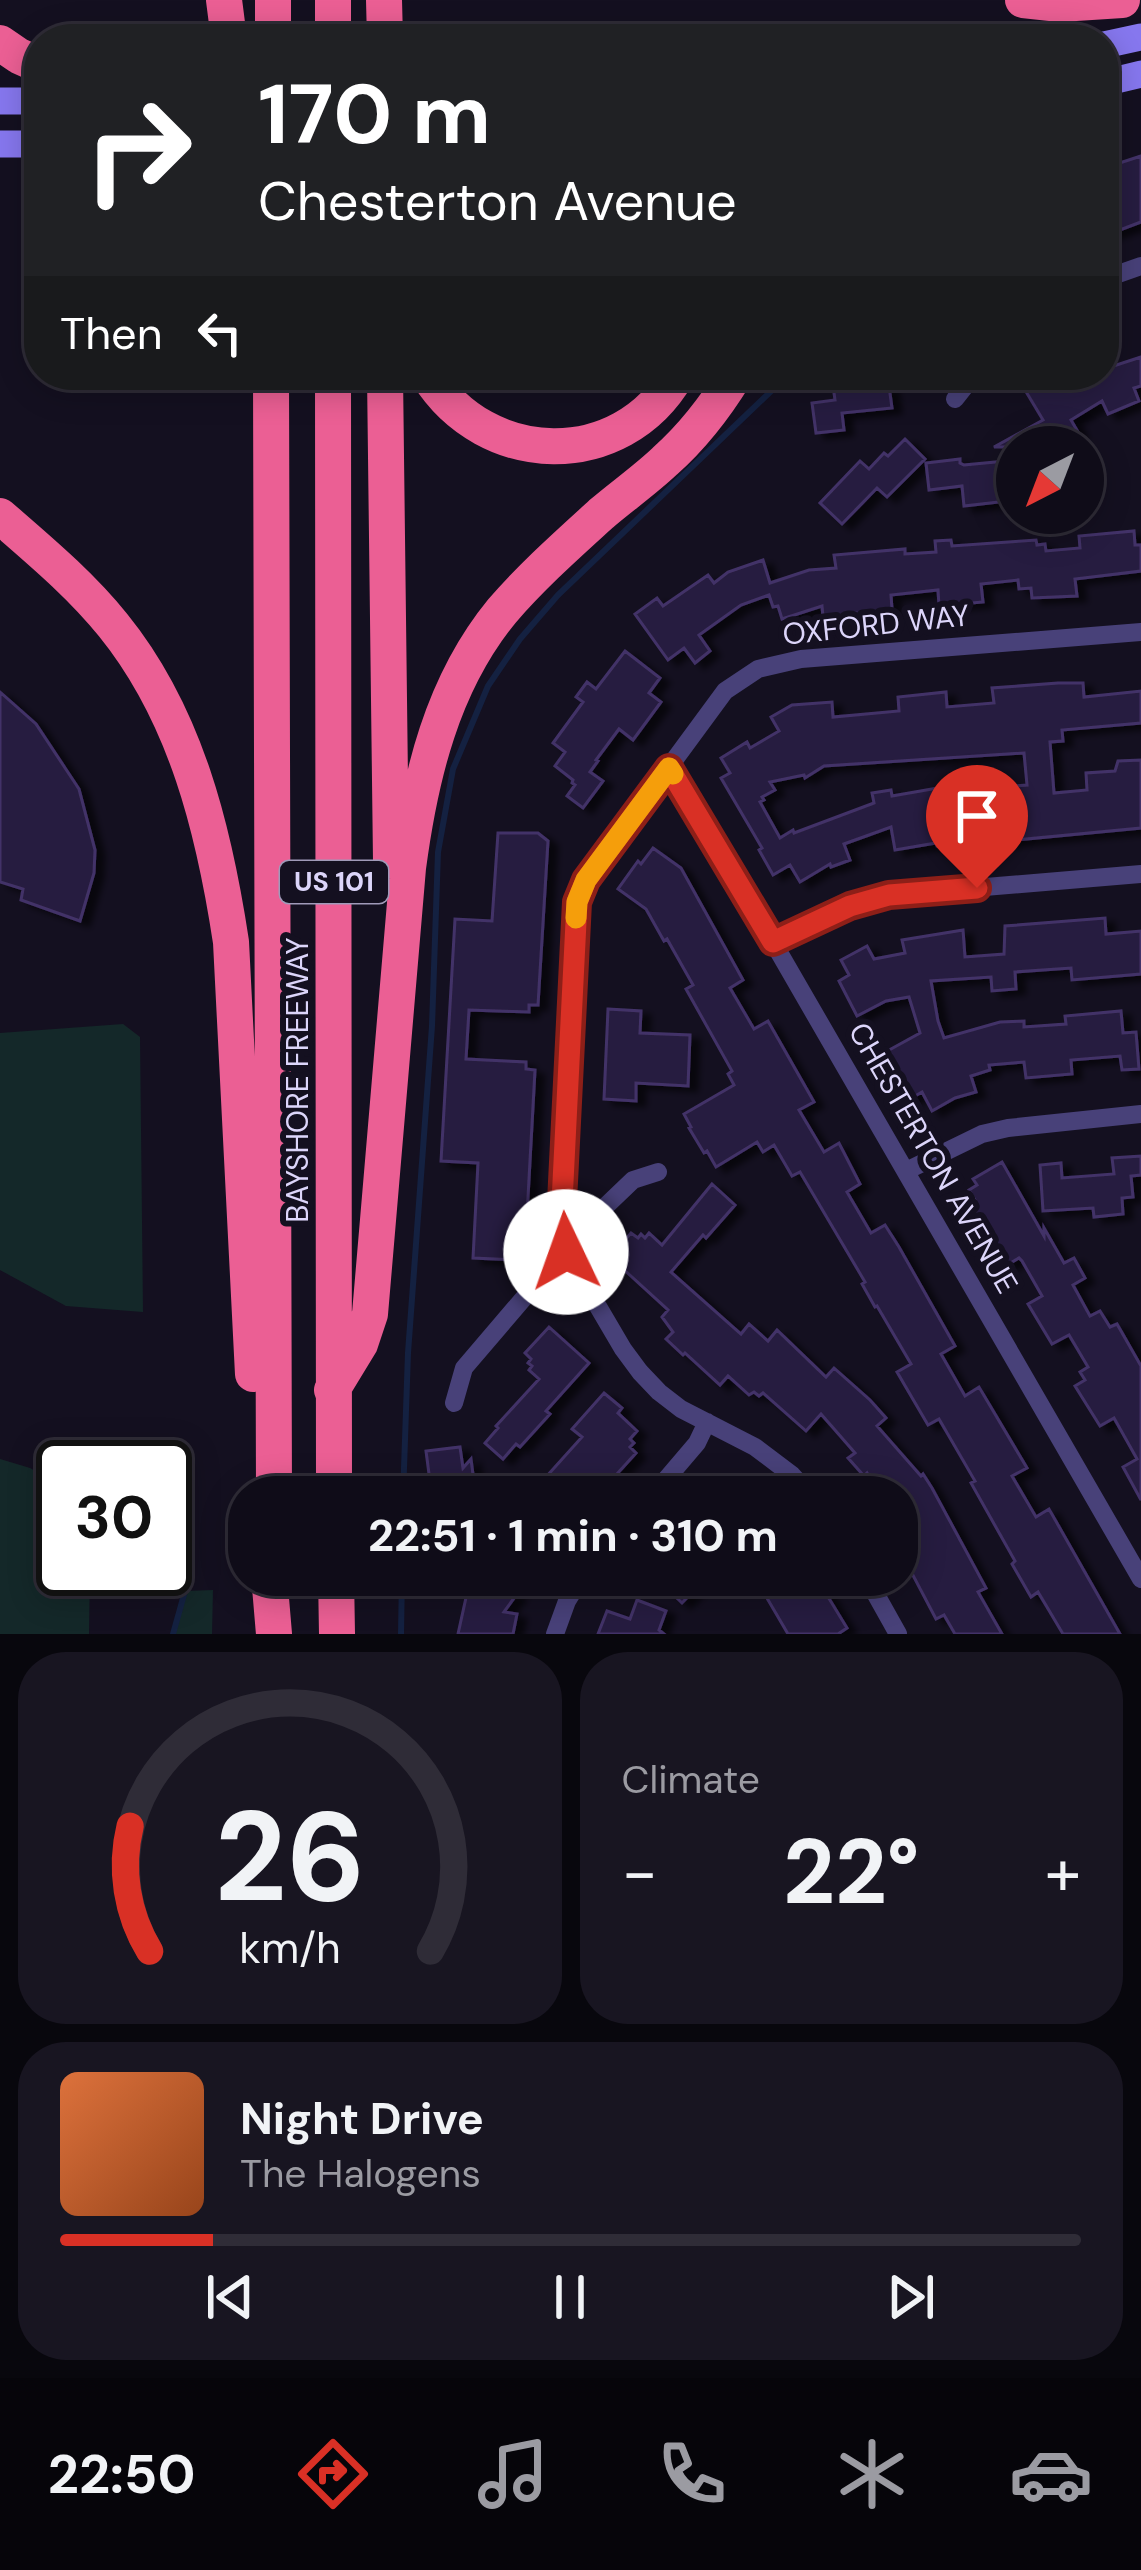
<!DOCTYPE html>
<html lang="en">
<head>
<meta charset="utf-8">
<style>
	:root { --surface:#0f0c18; --page:#181521; --text:#f1f3f6; --muted:#9b9ba2; --line:#2f2c37; --accent:#d93025 }
	body { margin:0; font-family:"DM Sans",sans-serif; background:var(--page); color:var(--text); height:100vh; display:flex; flex-direction:column; font-size:45px; white-space:nowrap }
	* { box-sizing:border-box; margin:0 }
	p { font-size:39px; color:var(--muted) }
	.icon { flex:none; width:66px; height:66px; fill:none; stroke:currentColor; stroke-width:2; stroke-linecap:round; stroke-linejoin:round }
	.map { position:relative; height:1634px; overflow:hidden }
	.details { display:flex; flex-direction:column; gap:18px; padding:18px; background:#08070d; flex:1 }
	.details>* { flex:none }
	.banner { position:absolute; left:24px; top:24px; width:1095px; height:366px; border-radius:48px; box-shadow:0 6px 30px #0003,0 0 0 3px var(--line); background:#202124; color:#fff; overflow:hidden }
	.needle { width:78px; rotate:222deg }
	.controls { position:absolute; left:996px; top:426px; display:grid; gap:24px }
	.controls a { display:grid; place-items:center; width:108px; height:108px; border-radius:50%; background:var(--surface); box-shadow:0 6px 30px #0003,0 0 0 3px var(--line); font-size:60px }
	.speed { position:absolute; left:36px; top:1440px; display:flex; gap:24px; font-size:60px; font-weight:700; text-align:center }
	.speed>* { display:grid; place-content:center; width:156px; height:156px; border-radius:50%; background:var(--surface); box-shadow:0 6px 30px #0003,0 0 0 3px var(--line); line-height:1 }
	.speed .limit { border:6px solid #111; border-radius:18px; background:#fff; color:#111 }
	.pin { position:absolute; display:grid; place-items:center; width:102px; height:102px; color:#fff; margin:-123px -51px; border-radius:50% 50% 50% 0; rotate:-45deg; box-shadow:0 0 12px #0007 }
	.pin .icon { rotate:45deg }
	.me { position:absolute; width:132px; margin:-66px; rotate:357deg; stroke-linejoin:round; filter:drop-shadow(0 0 9px #0008) }
	.turn { display:flex; align-items:center; gap:42px; height:252px; padding:0 36px; font-size:54px }
	.turn .icon { width:156px; height:156px; stroke-width:2.5 }
	.turn b { display:block; font-size:84px; line-height:102px }
	.then { display:flex; align-items:center; height:114px; padding:0 36px; background:#0003; gap:24px; font-size:45px }
	.big { font-size:90px; font-weight:700; line-height:1.1 }
	.details .widget { flex:1; display:flex; flex-direction:column; justify-content:center; gap:18px; min-width:0; padding:0 42px; border-radius:48px; background:var(--page) }
	.details .dial { align-items:center; gap:0 }
	.dial svg { height:312px; overflow:visible; fill:none; stroke:var(--line); stroke-width:7; stroke-linecap:round; text-anchor:middle }
	.dial text { fill:var(--text); stroke:none }
	.song { display:flex; align-items:center; gap:36px }
	.cover { width:144px; height:144px; border-radius:18px; background:linear-gradient(135deg,hsl(20 70% 55%),hsl(20 70% 35%)) }
	.played { height:12px; border-radius:6px; background:linear-gradient(90deg,var(--accent) 15%,var(--line) 15%) }
	.keys { display:flex; justify-content:space-around; direction:ltr }
	.heat { display:flex; justify-content:space-between; align-items:center; font-size:66px; direction:ltr }
	.details .tiles { flex:1; display:grid; gap:18px; grid-template-columns:1fr 1fr }
	.widget:last-child { grid-column:span 2 }
	.trip { position:absolute; left:228px; top:1476px; width:690px; height:120px; border-radius:48px; background:var(--surface); box-shadow:0 6px 30px #0003,0 0 0 3px var(--line); font-weight:700; line-height:120px; text-align:center }
	.menu { display:flex; height:192px; justify-content:space-around; align-items:center; background:#06050a; color:var(--muted) }
	.menu .icon { width:84px; height:84px }
	.menu .selected { color:var(--accent) }
	.menu b { font-size:54px; color:var(--text) }
	.map>svg:first-child { display:block }
	.green { fill:#142829 }
	.lines { fill:none; stroke-linecap:round; stroke-linejoin:round }
	.stream { stroke:#142141; stroke-width:6 }
	.building { fill:#281e3f; stroke:#433368; stroke-width:3; fill-rule:evenodd; filter:url(#shadow) }
	.minor { stroke:#484179; stroke-width:18 }
	.secondary { stroke:#8677ee; stroke-width:27 }
	.motorway { stroke:#eb5f94; stroke-width:36 }
	.route-casing { stroke:#8d1f18; stroke-width:30 }
	.route { stroke:#d93025; stroke-width:21 }
	.slow { stroke:#f59e0b; stroke-width:21 }
	.labels { text-anchor:middle; stroke-width:12; stroke-linejoin:round; paint-order:stroke }
	.shield { fill:#141020; stroke:#a09ab9; stroke-width:3 }
	.shield-label { font-size:27px; font-weight:bold; fill:#dcd5fa }
	.street-label { font-size:30px; fill:#dcd5fa; stroke:#141020 }
</style>
</head>
<body>
<div class="map">
<svg width="1141" height="1634" viewBox="0 0 1141 1634">
	<defs>
		<filter id="shadow"><feDropShadow dx="9" dy="5" stdDeviation="3" flood-color="#0009"/></filter>
	</defs>
	<rect width="100%" height="100%" fill="#141020"/>
	<path class="green" d="M 123,1024 L 140,1037 L 143,1312 L 66,1306 L 0,1270 L 0,1033 Z
		M 0,1459 L 30,1468 L 63,1487 L 63,1569 L 90,1569 L 89,1634 L 0,1634 Z
		M 213,1590 L 212,1634 L 173,1634 L 185,1591 Z"/>
	<g class="lines">
		<path class="stream" d="M 403,1497 L 408,1353 L 432,1026 L 438,852 L 453,769 L 488,686 L 520,639 L 558,595 L 788,375
			M 173,1634 L 185,1591
			M 401,1634 L 402,1575"/>
	</g>
	<path class="building" d="M 1141,156 L 1141,222 L 1104,236 L 1104,168 Z
		M 1141,357 L 1141,386 L 1134,388 L 1139,401 L 1108,414 L 1102,401 L 1071,420 L 1078,432 L 1053,447 L 994,447 L 1043,420 L 1022,385 L 1039,375 L 1104,375 L 1104,369 Z
		M 865,382 L 866,389 L 889,386 L 892,408 L 842,413 L 844,430 L 816,433 L 812,403 L 835,400 L 833,386 Z
		M 905,439 L 925,459 L 887,497 L 877,488 L 842,524 L 820,503 L 860,461 L 869,469 L 884,453 L 888,456 Z
		M 960,459 L 960,463 L 964,465 L 1017,460 L 1017,486 L 998,496 L 999,502 L 964,506 L 962,486 L 929,490 L 926,463 Z
		M 1134,531 L 1135,545 L 1141,545 L 1141,571 L 1075,579 L 1077,596 L 1032,598 L 1031,588 L 1019,589 L 1018,580 L 981,584 L 983,602 L 939,606 L 938,590 L 891,595 L 892,609 L 823,617 L 822,606 L 782,619 L 778,606 L 773,607 L 769,595 L 741,605 L 699,635 L 710,651 L 695,663 L 684,648 L 668,660 L 635,614 L 657,598 L 663,606 L 708,575 L 714,583 L 728,572 L 763,560 L 770,583 L 809,570 L 836,568 L 834,555 L 905,549 L 905,554 L 936,552 L 935,541 L 951,540 L 952,546 L 1036,540 L 1037,545 L 1045,544 L 1046,551 L 1080,548 L 1079,536 Z
		M 625,651 L 660,678 L 649,693 L 661,702 L 633,740 L 619,729 L 596,760 L 598,761 L 590,772 L 603,781 L 583,808 L 567,796 L 575,785 L 572,783 L 573,780 L 555,766 L 565,752 L 553,743 L 583,702 L 576,697 L 587,682 L 596,689 Z
		M 1058,683 L 1083,683 L 1084,697 L 1141,691 L 1141,723 L 1062,730 L 1063,741 L 1050,742 L 1054,793 L 1087,790 L 1086,773 L 1115,771 L 1118,761 L 1141,760 L 1141,828 L 1005,841 L 1004,825 L 956,828 L 957,844 L 937,846 L 936,843 L 895,850 L 891,827 L 844,844 L 850,860 L 831,867 L 830,864 L 800,882 L 790,865 L 773,875 L 759,850 L 762,848 L 721,778 L 730,773 L 721,758 L 747,742 L 750,748 L 779,731 L 771,717 L 792,705 L 832,702 L 833,717 L 899,711 L 898,697 L 946,692 L 947,707 L 994,703 L 992,688 ZM 1024,753 L 1027,785 L 973,789 L 972,782 L 892,796 L 891,790 L 872,793 L 874,803 L 794,833 L 793,830 L 780,838 L 760,802 L 764,800 L 762,797 L 775,790 L 770,782 L 804,775 L 805,778 L 824,766 Z
		M 0,692 L 36,724 L 79,789 L 95,850 L 94,873 L 80,921 L 21,900 L 23,889 L 0,882 Z
		M 498,833 L 538,833 L 548,841 L 538,1005 L 529,1005 L 529,1012 L 469,1010 L 466,1059 L 526,1062 L 526,1069 L 535,1070 L 525,1252 L 516,1252 L 515,1260 L 473,1258 L 478,1163 L 441,1161 L 455,919 L 492,921 Z
		M 653,848 L 681,868 L 743,980 L 730,988 L 754,1029 L 768,1021 L 814,1102 L 799,1110 L 824,1152 L 839,1143 L 860,1184 L 847,1192 L 871,1233 L 885,1225 L 899,1247 L 955,1346 L 941,1354 L 965,1396 L 979,1387 L 1027,1468 L 1012,1476 L 1036,1517 L 1049,1509 L 1120,1634 L 1063,1634 L 1038,1592 L 1031,1597 L 1012,1564 L 1015,1561 L 971,1483 L 975,1481 L 939,1419 L 928,1425 L 897,1372 L 911,1364 L 877,1306 L 875,1307 L 862,1284 L 865,1282 L 800,1172 L 792,1176 L 774,1145 L 763,1152 L 757,1142 L 716,1167 L 707,1151 L 704,1153 L 689,1128 L 691,1127 L 684,1114 L 734,1085 L 728,1074 L 732,1071 L 686,989 L 693,985 L 667,939 L 664,941 L 646,909 L 618,889 L 638,861 L 641,864 Z
		M 1105,918 L 1106,934 L 1141,931 L 1141,974 L 1072,980 L 1071,968 L 1015,972 L 1016,989 L 992,991 L 991,977 L 931,981 L 938,1021 L 944,1038 L 1000,1022 L 1024,1021 L 1024,1027 L 1066,1024 L 1065,1016 L 1121,1011 L 1123,1033 L 1136,1032 L 1139,1069 L 1122,1070 L 1120,1056 L 1071,1060 L 1072,1074 L 1026,1078 L 1024,1062 L 989,1065 L 990,1070 L 971,1076 L 976,1092 L 955,1098 L 932,1111 L 922,1092 L 903,1103 L 881,1064 L 884,1063 L 880,1055 L 920,1033 L 909,997 L 886,1001 L 857,1016 L 839,981 L 849,975 L 841,960 L 867,946 L 874,959 L 905,953 L 902,940 L 963,930 L 965,957 L 1004,954 L 1005,926 Z
		M 608,1009 L 641,1011 L 640,1033 L 690,1035 L 688,1086 L 636,1083 L 636,1101 L 604,1099 Z
		M 1141,1156 L 1141,1175 L 1131,1176 L 1133,1197 L 1122,1198 L 1123,1214 L 1094,1217 L 1093,1208 L 1043,1211 L 1040,1165 L 1061,1163 L 1062,1178 L 1114,1174 L 1112,1158 Z
		M 1002,1162 L 1044,1236 L 1044,1228 L 1064,1263 L 1074,1258 L 1085,1278 L 1073,1285 L 1090,1316 L 1100,1311 L 1110,1327 L 1117,1324 L 1141,1366 L 1141,1500 L 1123,1467 L 1137,1459 L 1114,1418 L 1100,1426 L 1075,1386 L 1085,1380 L 1080,1372 L 1088,1367 L 1069,1335 L 1052,1344 L 1028,1304 L 1042,1296 L 1022,1261 L 1019,1258 L 1007,1265 L 970,1203 L 975,1200 L 969,1190 L 977,1185 L 973,1179 Z
		M 712,1184 L 735,1205 L 706,1238 L 703,1235 L 671,1272 L 741,1334 L 749,1324 L 768,1341 L 777,1330 L 826,1377 L 834,1368 L 870,1400 L 886,1418 L 877,1426 L 921,1476 L 923,1474 L 932,1488 L 986,1588 L 978,1592 L 1002,1634 L 955,1634 L 944,1615 L 936,1619 L 906,1562 L 903,1563 L 897,1553 L 897,1497 L 881,1497 L 867,1473 L 864,1476 L 848,1458 L 855,1453 L 821,1414 L 806,1431 L 763,1393 L 759,1396 L 754,1392 L 749,1395 L 728,1376 L 720,1385 L 685,1353 L 683,1355 L 666,1339 L 673,1332 L 662,1317 L 668,1310 L 610,1257 L 631,1233 L 638,1238 L 641,1234 L 645,1238 L 649,1233 L 662,1245 Z
		M 549,1327 L 589,1363 L 546,1411 L 550,1414 L 520,1447 L 516,1444 L 503,1459 L 485,1443 L 498,1428 L 496,1426 L 539,1379 L 529,1370 L 532,1366 L 528,1363 L 531,1359 L 525,1353 Z
		M 604,1393 L 622,1408 L 618,1413 L 637,1431 L 630,1439 L 634,1443 L 630,1447 L 636,1453 L 596,1497 L 528,1497 L 582,1437 L 572,1429 Z
		M 460,1447 L 463,1468 L 471,1459 L 475,1490 L 466,1491 L 466,1497 L 432,1497 L 426,1451 Z
		M 653,1575 L 709,1575 L 682,1603 Z
		M 790,1577 L 800,1594 L 819,1582 L 847,1628 L 838,1634 L 788,1634 L 764,1593 Z
		M 469,1584 L 517,1594 L 504,1612 L 517,1614 L 513,1634 L 458,1634 Z
		M 637,1600 L 666,1611 L 659,1630 L 664,1634 L 598,1634 L 607,1611 L 630,1619 Z"/>
	<g class="lines">
		<path class="minor" d="M 1104,279 L 1141,266
			M 955,399 L 974,375
			M 669,768 L 773,942 L 1141,1579
			M 773,942 L 850,906 L 889,895 L 1141,874
			M 906,1171 L 982,1134 L 1008,1128 L 1141,1114
			M 454,1403 L 464,1368 L 587,1224 L 633,1180 L 658,1172
			M 651,1497 L 697,1443 L 707,1422
			M 812,1497 L 792,1475 L 755,1447 L 681,1409 L 659,1392 L 640,1372 L 623,1349 L 566,1252 L 561,1222 L 577,902 L 586,880 L 725,691 L 758,669 L 801,659 L 1141,632
			M 865,1575 L 898,1634
			M 555,1634 L 567,1601 L 583,1575"/>
		<path class="secondary" d="M 1104,45 L 1141,37
			M 1104,83 L 1141,74
			M 0,101 L 39,101
			M 0,144 L 39,144"/>
		<path class="motorway" d="M 224,0 L 229,39
			M 333,0 L 333,39
			M 384,0 L 385,39
			M 1023,0 L 1060,4 L 1122,0
			M 273,39 L 273,0
			M 0,43 L 19,56 L 39,65
			M 271,375 L 274,1497
			M 333,375 L 334,1497
			M 385,375 L 391,861
			M 428,375 C 486,468 621,472 677,375
			M 0,516 C 39,550 80,584 113,625 C 186,715 214,830 231,942 L 253,1374
			M 332,1390 L 360,1344 L 370,1314 L 408,868 C 420,777 442,684 502,611 C 532,576 567,545 601,514 C 622,496 645,480 665,461 C 692,437 716,406 735,375
			M 269,1575 L 274,1634
			M 336,1575 L 337,1634"/>
	</g>
	<g class="lines">
		<defs>
			<path id="route" d="M 566,1252 L 561,1222 L 577,902 L 586,880 L 669,768 L 773,942 L 850,906 L 889,895 L 977,888"/>
		</defs>
		<use href="#route" class="route-casing"/>
		<use href="#route" class="route"/>
		<path class="slow" d="M 576,918 L 577,902 L 586,880 L 669,768 L 673,774"/>
	</g>
	<g class="labels">
		<rect class="shield" x="280" y="861" width="108" height="42" rx="9"/>
		<g class="shield-label">
			<text x="334" y="891">US 101</text>
		</g>
		<g class="street-label">
			<text transform="translate(876 625) rotate(-6)" y="10">OXFORD WAY</text>
			<text transform="translate(298 1080) rotate(-90)" y="10">BAYSHORE FREEWAY</text>
			<text transform="translate(933 1158) rotate(60)" y="10">CHESTERTON AVENUE</text>
		</g>
	</g>
</svg>
<div class="controls">
<a><svg class="needle" viewBox="-14 -14 28 28"><path d="M0-13l5 13h-10z" fill="#e53935"/><path d="M0 13l5-13h-10z" fill="#9b9ba2"/></svg></a>
</div>
<div class="speed"><div class="limit">30</div></div>
<div class="pin" style="left:977px;top:888px;background:#d93025"><svg class="icon" aria-label="arrive" viewBox="0 0 24 24"><path d="M6 21V4h12l-3 4 3 4H6"/></svg></div>
<svg class="me" style="left:566px;top:1252px" viewBox="-20 -20 40 40"><circle r="19" fill="#fff"/><path d="M0-13L10 11 0 6-10 11z" fill="#d93025"/></svg>
<div class="trip">22:51 · 1 min · 310 m</div>
<div class="banner">
<div class="turn"><svg class="icon" aria-label="right" viewBox="0 0 24 24"><path d="M7 20v-9h11M14 6l5 5-5 5"/></svg><div><b>170 m</b>Chesterton Avenue</div></div>
<div class="then">Then<svg class="icon" aria-label="left" viewBox="0 0 24 24"><path d="M17 20v-9H6M10 6l-5 5 5 5"/></svg></div>
</div>
</div>
<section class="details">
<div class="tiles">
<div class="widget dial"><svg viewBox="0 0 100 80">
<path d="M14 69A42 42 0 1 1 86 69"/>
<path d="M14 69A42 42 0 0 1 9 37" stroke="#d93025"/>
<text x="50" y="56" font-size="32" font-weight="700">26</text>
<text x="50" y="72" font-size="11">km/h</text>
</svg></div>
<div class="widget"><p>Climate</p>
<div class="heat"><a>−</a><b class="big">22°</b><a>+</a></div>
</div>
<div class="widget">
<div class="song"><i class="cover"></i><div><b>Night Drive</b><p>The Halogens</p></div></div>
<div class="played"></div>
<div class="keys"><svg class="icon" aria-label="previous" viewBox="0 0 24 24"><path d="M18 5L8 12l10 7zM5 5v14"/></svg><svg class="icon" aria-label="pause" viewBox="0 0 24 24"><path d="M8 5v14M16 5v14"/></svg><svg class="icon" aria-label="next" viewBox="0 0 24 24"><path d="M6 5l10 7-10 7zM19 5v14"/></svg></div>
</div>
</div>
</section>
<nav class="menu">
<b>22:50</b>
<svg class="icon selected" aria-label="directions" viewBox="0 0 24 24"><path d="M12 3l9 9-9 9-9-9zM9 14v-3h6M13 9l2 2-2 2"/></svg>
<svg class="icon" aria-label="music" viewBox="0 0 24 24"><path d="M9 18V5l10-2v13"/><circle cx="6" cy="18" r="3"/><circle cx="16" cy="16" r="3"/></svg>
<svg class="icon" aria-label="phone" viewBox="0 0 24 24"><path d="M5 4h4l2 5-3 2q2 4 5 5l2-3 5 2v4C11 20 4 13 5 4z"/></svg>
<svg class="icon" aria-label="climate" viewBox="0 0 24 24"><path d="M12 3v18M4 7l16 10M4 17L20 7"/></svg>
<svg class="icon" aria-label="car" viewBox="0 0 24 24"><path d="M5 17H2v-5l4-1 3-4h7l3 4 3 1v5h-3M9 17h6M6 11h13"/><circle cx="7" cy="17" r="2"/><circle cx="17" cy="17" r="2"/></svg>
</nav>
</body>
</html>
